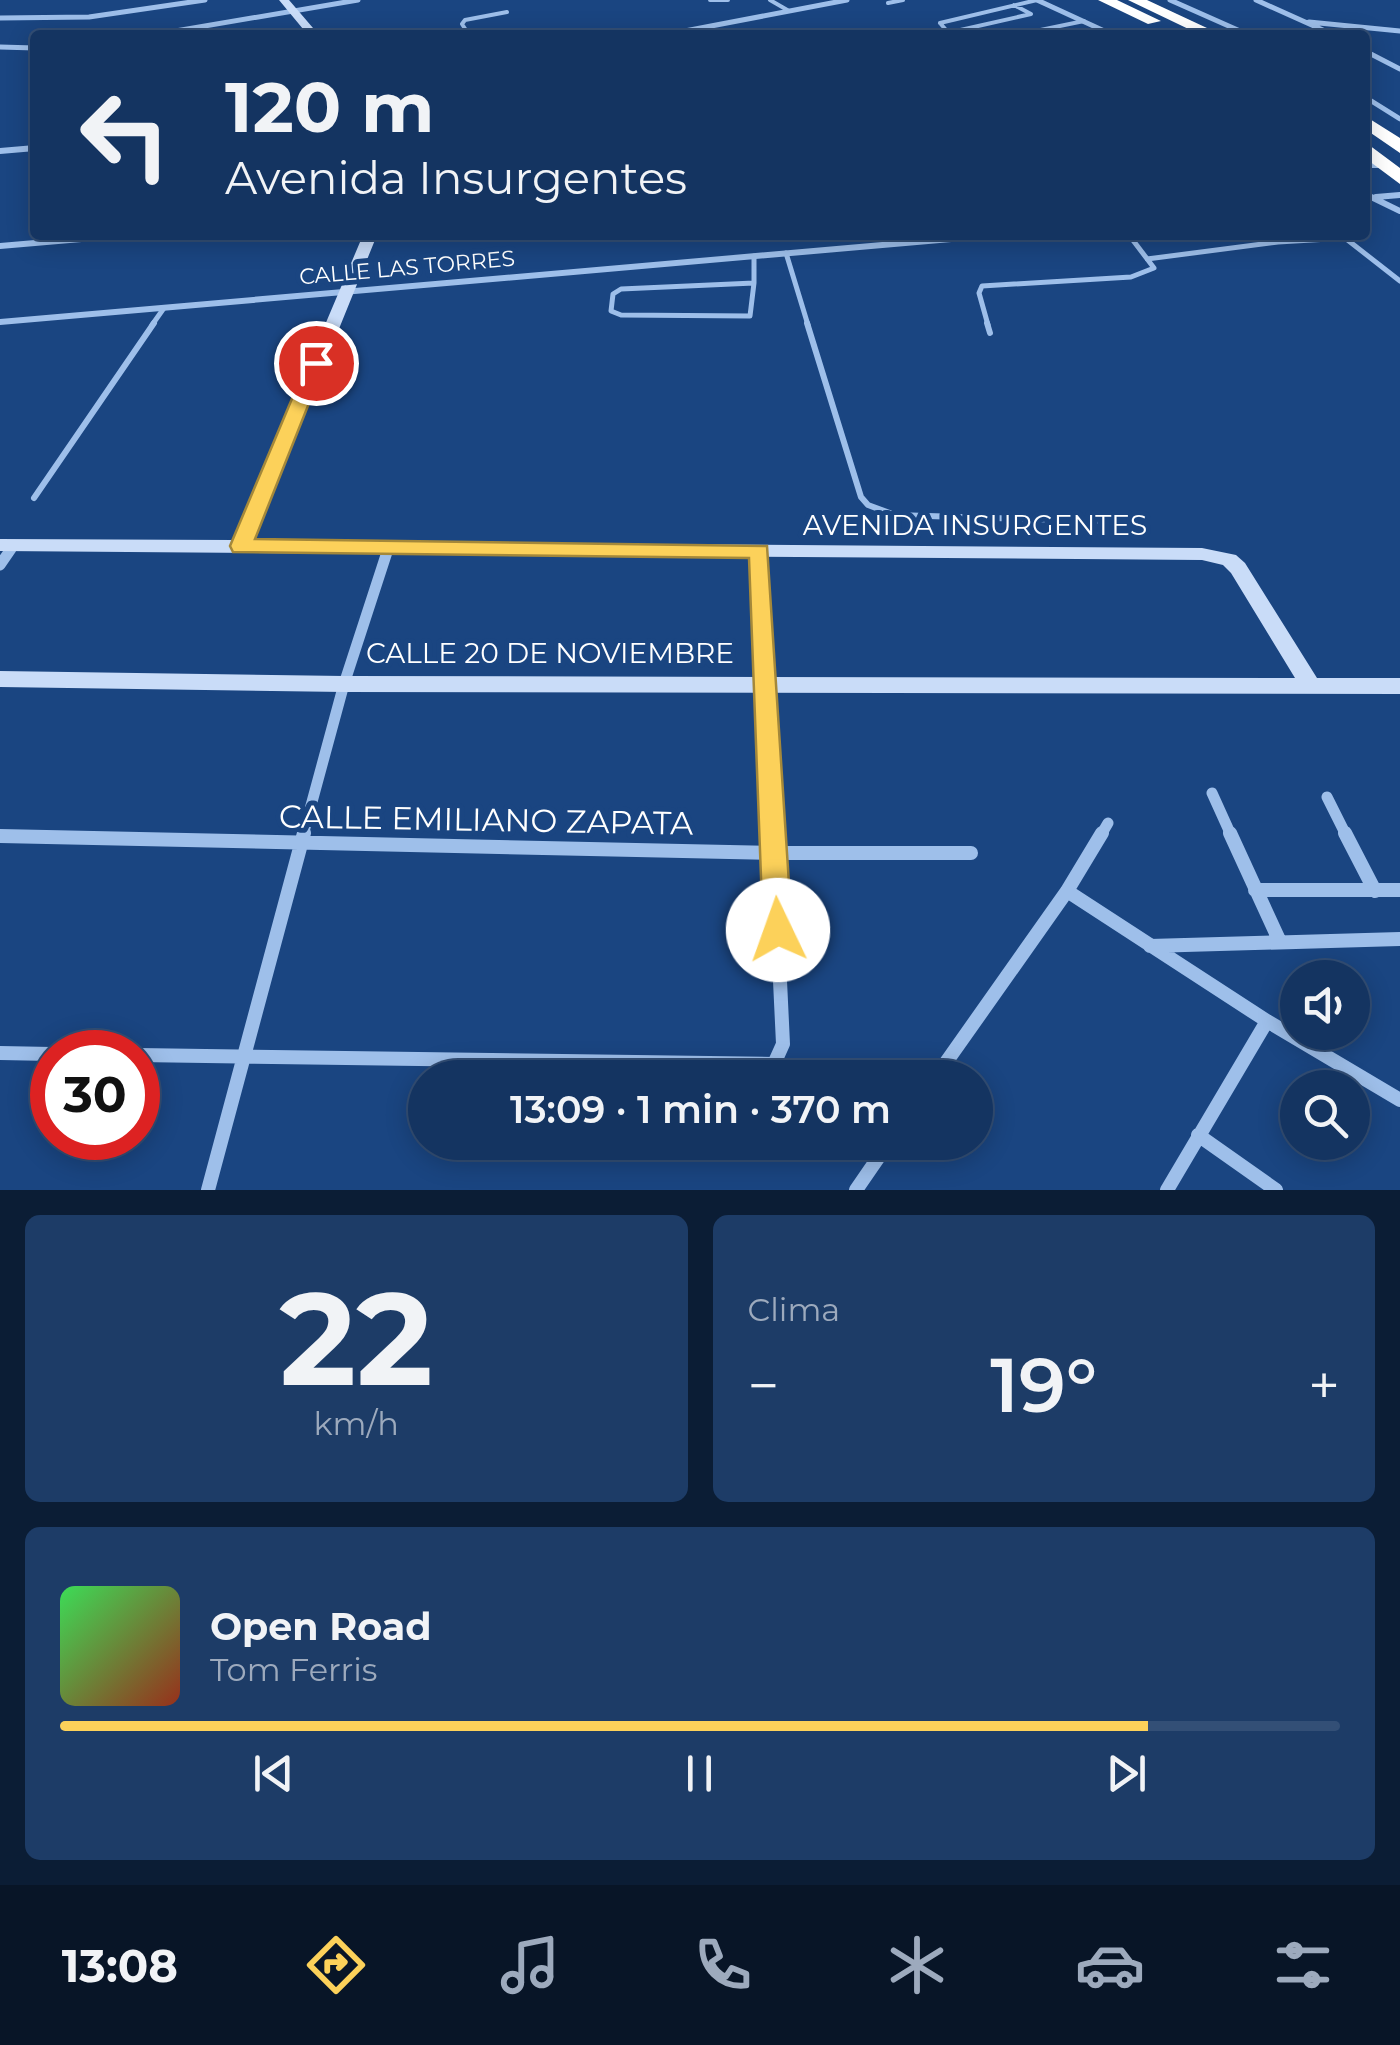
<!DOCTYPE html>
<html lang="es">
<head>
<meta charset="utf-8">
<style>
	:root { --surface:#143461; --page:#1d3c67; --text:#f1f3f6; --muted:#9daabd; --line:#334f76; --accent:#fcd15a }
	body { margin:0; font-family:Montserrat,sans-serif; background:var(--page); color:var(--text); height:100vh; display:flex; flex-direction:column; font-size:38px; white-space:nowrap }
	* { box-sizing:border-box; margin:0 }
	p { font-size:32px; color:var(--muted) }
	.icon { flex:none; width:55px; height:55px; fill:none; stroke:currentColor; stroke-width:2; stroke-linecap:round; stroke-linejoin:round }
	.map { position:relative; height:1190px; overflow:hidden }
	.panel { display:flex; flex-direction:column; gap:25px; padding:25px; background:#0b1d35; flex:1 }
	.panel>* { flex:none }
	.banner { position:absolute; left:30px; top:30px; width:1340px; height:210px; border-radius:10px; box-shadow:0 5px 25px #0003,0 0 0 2px var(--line); background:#143461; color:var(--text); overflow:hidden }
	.buttons { position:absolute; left:1280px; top:960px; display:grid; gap:20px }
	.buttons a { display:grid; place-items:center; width:90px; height:90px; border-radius:50%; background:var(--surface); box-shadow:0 5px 25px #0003,0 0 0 2px var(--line); font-size:50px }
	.speed { position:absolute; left:30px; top:1030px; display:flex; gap:20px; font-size:50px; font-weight:700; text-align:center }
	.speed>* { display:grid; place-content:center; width:130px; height:130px; border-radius:50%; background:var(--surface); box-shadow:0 5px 25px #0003,0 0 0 2px var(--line); line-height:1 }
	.speed .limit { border:15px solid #d22; background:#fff; color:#111 }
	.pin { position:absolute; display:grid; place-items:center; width:85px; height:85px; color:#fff; margin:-42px; border:5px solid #fff; border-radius:50%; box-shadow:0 2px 10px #0007 }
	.me { position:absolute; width:110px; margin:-55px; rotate:357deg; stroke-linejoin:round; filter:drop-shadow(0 0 8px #0008) }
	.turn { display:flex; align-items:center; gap:35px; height:210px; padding:0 30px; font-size:45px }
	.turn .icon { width:130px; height:130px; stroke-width:2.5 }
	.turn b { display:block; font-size:70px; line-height:85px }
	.big { font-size:75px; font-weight:600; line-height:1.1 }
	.panel .widget { flex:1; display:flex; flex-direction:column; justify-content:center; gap:15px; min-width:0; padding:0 35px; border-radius:15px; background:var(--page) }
	.panel .dial { align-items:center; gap:0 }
	.dial b { font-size:130px; line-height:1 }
	.song { display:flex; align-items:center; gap:30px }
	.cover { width:120px; height:120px; border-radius:15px; background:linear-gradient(135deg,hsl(130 70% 55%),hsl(10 70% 35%)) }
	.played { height:10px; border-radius:5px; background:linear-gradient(90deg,var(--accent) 85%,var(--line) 85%) }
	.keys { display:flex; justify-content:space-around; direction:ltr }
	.heat { display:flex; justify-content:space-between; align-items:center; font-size:55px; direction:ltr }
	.panel .tiles { flex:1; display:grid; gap:25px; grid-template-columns:1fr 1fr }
	.widget:last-child { grid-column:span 2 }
	.trip { position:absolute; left:408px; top:1060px; width:585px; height:100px; border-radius:50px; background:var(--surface); box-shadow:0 5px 25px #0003,0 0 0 2px var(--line); font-weight:600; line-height:100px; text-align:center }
	.menu { display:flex; height:160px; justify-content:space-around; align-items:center; background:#081527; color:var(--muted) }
	.menu .icon { width:70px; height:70px }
	.menu .active { color:var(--accent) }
	.menu b { font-size:45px; color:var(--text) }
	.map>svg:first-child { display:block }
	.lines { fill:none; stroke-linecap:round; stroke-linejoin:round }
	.lane-far2 { stroke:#9ebfea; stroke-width:4 }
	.lane-far1 { stroke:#9ebfea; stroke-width:5 }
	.lane { stroke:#9ebfea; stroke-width:6 }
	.street-far4 { stroke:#9ebfea; stroke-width:5 }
	.street-far3 { stroke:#9ebfea; stroke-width:6 }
	.street-far2 { stroke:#9ebfea; stroke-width:9 }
	.street-far1 { stroke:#9ebfea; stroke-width:11 }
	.street { stroke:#9ebfea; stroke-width:14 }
	.secondary { fill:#c9dcf8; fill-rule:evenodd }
	.highway { fill:#fff; fill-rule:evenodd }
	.route { fill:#fcd15a; stroke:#a4883a; stroke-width:2.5 }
	.labels { text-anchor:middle; stroke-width:10; stroke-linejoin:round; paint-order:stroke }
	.far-street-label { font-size:22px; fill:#fff; stroke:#1a4581 }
	.street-label { font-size:28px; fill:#fff; stroke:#1a4581 }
	.near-street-label { font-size:32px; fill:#fff; stroke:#1a4581 }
</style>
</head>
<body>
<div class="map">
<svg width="1400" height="1190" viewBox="0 0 1400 1190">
	<rect width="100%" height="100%" fill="#1a4581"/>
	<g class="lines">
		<path class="lane-far2" d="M 710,0 L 728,0
			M 770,0 L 789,11
			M 888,3 L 903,0
			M 940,23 L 946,30 L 956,31 L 1031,14 L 1014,5
			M 940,23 L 1037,0
			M 469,35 L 462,24 L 465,20 L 507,12
			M 1016,35 L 1084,21
			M 1086,35 L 1105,31"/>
		<path class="lane-far1" d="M 1345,238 L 1400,281
			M 786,253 L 808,325
			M 1147,259 L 1278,242 L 1346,238
			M 754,283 L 750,316 L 621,315 L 611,311 L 613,294 L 621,289 Z
			M 754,283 L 754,256
			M 152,325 L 164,308
			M 988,325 L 979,293 L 982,286 L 1131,277 L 1154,268 L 1129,235"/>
		<path class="lane" d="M 807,323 L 861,497 L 868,505 L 895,515 L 1098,521
			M 987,323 L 990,333
			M 34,498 L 154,323"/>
		<path class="street-far4" d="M 1037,0 L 1113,35
			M 1170,0 L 1249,35
			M 1256,0 L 1334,35
			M 0,18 L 89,17 L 205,0
			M 1309,22 L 1400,31
			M 152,35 L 358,0
			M 664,35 L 847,0
			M 0,47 L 35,48
			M 1365,51 L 1400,69
			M 1365,97 L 1400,119"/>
		<path class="street-far3" d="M 0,151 L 35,148
			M 1365,165 L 1385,165
			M 1365,194 L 1400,211
			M 1376,197 L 1400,195
			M 0,246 L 128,235
			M 0,322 L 997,235"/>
		<path class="street-far2" d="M 9,551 L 13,545"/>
		<path class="street-far1" d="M 760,551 L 773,835
			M 0,565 L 11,549
			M 1212,793 L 1231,835
			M 1327,797 L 1346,835
			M 303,835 L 344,684 L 388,549
			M 1101,835 L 1108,823"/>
		<path class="street" d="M 1230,833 L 1280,942
			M 1345,833 L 1375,891
			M 0,836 L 774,853 L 971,853
			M 1255,890 L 1400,890
			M 1067,891 L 1267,1021 L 1400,1100
			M 1150,946 L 1400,939
			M 0,1053 L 52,1054
			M 138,1055 L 774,1064 L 783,1044 L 773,833
			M 935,1078 L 1067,891 L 1102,833
			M 1198,1135 L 1276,1190
			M 208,1190 L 304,833
			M 856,1190 L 889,1142
			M 1167,1190 L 1267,1021"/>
		<path class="secondary" d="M 279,0 L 289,0 L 319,35 L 308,35 Z
			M 363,235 L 377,235 L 253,541 L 1202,548 L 1236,555 L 1245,563 L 1317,678 L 1400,678 L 1400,694 L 344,692 L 0,687 L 0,671 L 344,676 L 1295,678 L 1231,573 L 1223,565 L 1202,560 L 0,551 L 0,539 L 234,540 Z"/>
		<path class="highway" d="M 1098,0 L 1117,0 L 1161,21 L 1148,24 Z
			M 1128,0 L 1147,0 L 1222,35 L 1201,35 Z
			M 1365,116 L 1400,138 L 1400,153 L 1365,129 Z
			M 1365,142 L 1400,168 L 1400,184 L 1365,158 Z"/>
	</g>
	<path class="route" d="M 316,357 L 325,363 L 255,539 L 767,546 L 792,930 L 788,939 L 778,943 L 767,939 L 763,930 L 749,558 L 233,552 L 230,546 L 307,363 Z"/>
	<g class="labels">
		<g class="far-street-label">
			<text transform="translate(407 267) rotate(-5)" y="8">CALLE LAS TORRES</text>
		</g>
		<g class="street-label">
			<text x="975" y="535">AVENIDA INSURGENTES</text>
			<text x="550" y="663">CALLE 20 DE NOVIEMBRE</text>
		</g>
		<g class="near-street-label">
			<text transform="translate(486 820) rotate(1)" y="11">CALLE EMILIANO ZAPATA</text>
		</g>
	</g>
</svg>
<div class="buttons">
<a><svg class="icon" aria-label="sound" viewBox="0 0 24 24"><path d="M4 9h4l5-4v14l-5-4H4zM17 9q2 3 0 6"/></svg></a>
<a><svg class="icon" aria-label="search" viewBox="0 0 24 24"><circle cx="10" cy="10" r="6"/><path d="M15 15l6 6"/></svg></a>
</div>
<div class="speed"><div class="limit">30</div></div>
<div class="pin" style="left:316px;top:363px;background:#d93025"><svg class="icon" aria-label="arrive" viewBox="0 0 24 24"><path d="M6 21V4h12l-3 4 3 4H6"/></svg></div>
<svg class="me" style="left:778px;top:930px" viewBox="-20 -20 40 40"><circle r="19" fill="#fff"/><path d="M0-13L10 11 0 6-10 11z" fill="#fcd15a"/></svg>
<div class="trip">13:09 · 1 min · 370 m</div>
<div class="banner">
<div class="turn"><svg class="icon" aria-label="left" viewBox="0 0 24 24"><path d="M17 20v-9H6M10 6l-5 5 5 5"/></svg><div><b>120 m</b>Avenida Insurgentes</div></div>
</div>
</div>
<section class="panel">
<div class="tiles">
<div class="widget dial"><b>22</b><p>km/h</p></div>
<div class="widget"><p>Clima</p>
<div class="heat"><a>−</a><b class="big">19°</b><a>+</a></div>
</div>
<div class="widget">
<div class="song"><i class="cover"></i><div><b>Open Road</b><p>Tom Ferris</p></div></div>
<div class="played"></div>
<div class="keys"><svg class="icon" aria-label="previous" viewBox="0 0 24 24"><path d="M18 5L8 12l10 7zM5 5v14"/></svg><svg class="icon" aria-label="pause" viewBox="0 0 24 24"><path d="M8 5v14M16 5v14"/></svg><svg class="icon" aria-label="next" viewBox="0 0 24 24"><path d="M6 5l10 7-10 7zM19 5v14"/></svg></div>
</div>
</div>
</section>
<nav class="menu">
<b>13:08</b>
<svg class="icon active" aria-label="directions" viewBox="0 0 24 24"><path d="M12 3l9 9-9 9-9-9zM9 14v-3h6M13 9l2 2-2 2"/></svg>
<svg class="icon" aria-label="music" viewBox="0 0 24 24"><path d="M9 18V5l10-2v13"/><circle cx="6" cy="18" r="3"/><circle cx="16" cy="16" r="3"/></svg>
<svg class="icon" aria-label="phone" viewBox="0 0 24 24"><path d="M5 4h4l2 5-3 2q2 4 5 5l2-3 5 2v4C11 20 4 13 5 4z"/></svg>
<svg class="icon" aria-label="climate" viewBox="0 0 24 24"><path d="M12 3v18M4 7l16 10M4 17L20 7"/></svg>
<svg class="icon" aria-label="car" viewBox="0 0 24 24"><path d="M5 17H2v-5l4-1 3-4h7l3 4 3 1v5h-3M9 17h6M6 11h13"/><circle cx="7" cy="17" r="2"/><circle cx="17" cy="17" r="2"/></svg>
<svg class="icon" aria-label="filters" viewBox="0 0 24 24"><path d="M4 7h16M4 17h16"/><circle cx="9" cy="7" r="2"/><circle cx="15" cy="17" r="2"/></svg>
</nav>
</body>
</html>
